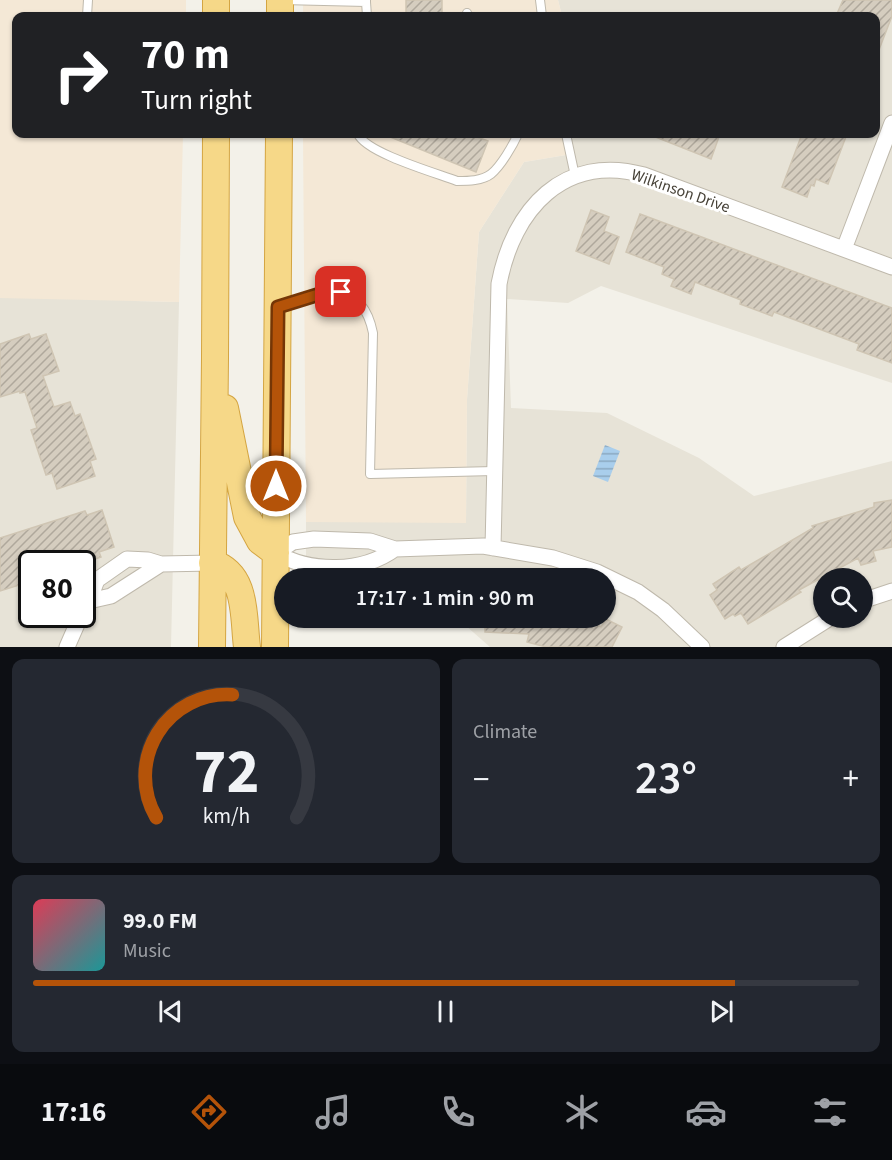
<!DOCTYPE html>
<html lang="en">
<head>
<meta charset="utf-8">
<style>
	:root { --surface:#171b24; --page:#242831; --text:#f1f3f6; --muted:#9ea1a6; --line:#363941; --accent:#b45309 }
	body { margin:0; font-family:"Source Sans 3",sans-serif; background:var(--page); color:var(--text); height:100vh; display:flex; flex-direction:column; font-size:22px; white-space:nowrap }
	* { box-sizing:border-box; margin:0 }
	p { font-size:20px; color:var(--muted) }
	.icon { flex:none; width:33px; height:33px; fill:none; stroke:currentColor; stroke-width:2; stroke-linecap:round; stroke-linejoin:round }
	.map { position:relative; height:647px; overflow:hidden }
	.drawer { display:flex; flex-direction:column; gap:12px; padding:12px; background:#0d0f14; flex:1 }
	.drawer>* { flex:none }
	.banner { position:absolute; left:12px; top:12px; width:868px; height:126px; border-radius:12px; box-shadow:0 2px 4px #0004; background:#202124; color:#fff; overflow:hidden }
	.tools { position:absolute; left:813px; top:568px; display:grid; gap:12px }
	.tools a { display:grid; place-items:center; width:60px; height:60px; border-radius:50%; background:var(--surface); box-shadow:0 2px 4px #0004; font-size:30px }
	.speed { position:absolute; left:18px; top:550px; display:flex; gap:12px; font-size:30px; font-weight:700; text-align:center }
	.speed>* { display:grid; place-content:center; width:78px; height:78px; border-radius:50%; background:var(--surface); box-shadow:0 2px 4px #0004; line-height:1 }
	.speed .limit { border:3px solid #111; border-radius:9px; background:#fff; color:#111 }
	.pin { position:absolute; display:grid; place-items:center; width:51px; height:51px; color:#fff; margin:-26px; border-radius:12px; box-shadow:0 3px 9px #0006 }
	.me { position:absolute; width:66px; margin:-33px; rotate:0deg; stroke-linejoin:round; filter:drop-shadow(0 0 4px #0008) }
	.turn { display:flex; align-items:center; gap:21px; height:126px; padding:0 30px; font-size:27px }
	.turn .icon { width:78px; height:78px; stroke-width:2.5 }
	.turn b { display:block; font-size:42px; line-height:51px }
	.big { font-size:45px; font-weight:600; line-height:1.1 }
	.drawer .tile { flex:1; display:flex; flex-direction:column; justify-content:center; gap:9px; min-width:0; padding:0 21px; border-radius:12px; background:var(--page) }
	.drawer .dial { align-items:center; gap:0 }
	.dial svg { height:156px; overflow:visible; fill:none; stroke:var(--line); stroke-width:7; stroke-linecap:round; text-anchor:middle }
	.dial text { fill:var(--text); stroke:none }
	.song { display:flex; align-items:center; gap:18px }
	.cover { width:72px; height:72px; border-radius:9px; background:linear-gradient(135deg,hsl(350 70% 55%),hsl(180 70% 35%)) }
	.played { height:6px; border-radius:3px; background:linear-gradient(90deg,var(--accent) 85%,var(--line) 85%) }
	.keys { display:flex; justify-content:space-around; direction:ltr }
	.heat { display:flex; justify-content:space-between; align-items:center; font-size:33px; direction:ltr }
	.drawer .tiles { flex:1; display:grid; gap:12px; grid-template-columns:1fr 1fr }
	.tile:last-child { grid-column:span 2 }
	.trip { position:absolute; left:274px; top:568px; width:342px; height:60px; border-radius:30px; background:var(--surface); box-shadow:0 2px 4px #0004; font-weight:600; line-height:60px; text-align:center }
	.tabs { display:flex; height:96px; justify-content:space-around; align-items:center; background:#090b0e; color:var(--muted) }
	.tabs .icon { width:42px; height:42px }
	.tabs .active { color:var(--accent) }
	.tabs b { font-size:27px; color:var(--text) }
	.map>svg:first-child { display:block }
	.residential { fill:#e7e3d7; fill-rule:evenodd }
	.commercial { fill:#f4e8d6 }
	.water { fill:url(#water-rules) }
	.building { fill:url(#building-hatch); stroke:#cfc5b3; stroke-width:1.5 }
	.lines { fill:none; stroke-linecap:round; stroke-linejoin:round }
	.service-casing { stroke:#bfb9ac; stroke-width:10 }
	.minor-casing { stroke:#bfb9ac; stroke-width:17 }
	.trunk-casing { stroke:#d4a542; stroke-width:28 }
	.service { stroke:#fff; stroke-width:8 }
	.minor { stroke:#fff; stroke-width:15 }
	.trunk { stroke:#f6d888; stroke-width:26 }
	.route-casing { stroke:#753606; stroke-width:15 }
	.route { stroke:#b45309; stroke-width:10 }
	.labels { text-anchor:middle; stroke-width:6; stroke-linejoin:round; paint-order:stroke }
	.street-label { font-size:16px; fill:#474238; stroke:#fff }
</style>
</head>
<body>
<div class="map">
<svg width="892" height="647" viewBox="0 0 892 647">
	<defs>
		<pattern id="water-rules" width="6" height="5" patternUnits="userSpaceOnUse" patternTransform="scale(1.5)"><rect width="6" height="5" fill="#a9ceec"/><path d="M0 2.5h6" fill="none" stroke="#8ba9c0"/></pattern>
		<pattern id="building-hatch" width="6" height="6" patternUnits="userSpaceOnUse" patternTransform="scale(1.5)"><rect width="6" height="6" fill="#d5cdbf"/><path d="M-1 1l2-2M0 6l6-6M5 7l2-2" fill="none" stroke="#afa89c"/></pattern>
	</defs>
	<rect width="100%" height="100%" fill="#f3f1e9"/>
	<path class="residential" d="M 558,0 L 892,0 L 892,383 L 601,286 L 568,303 L 507,299 L 511,408 L 607,413 L 699,458 L 754,496 L 892,461 L 892,647 L 490,647 L 457,618 L 606,618 L 606,579 L 306,579 L 306,522 L 466,522 L 467,400 L 479,232 L 524,162 L 572,154 L 569,134 L 876,134 L 876,16 L 562,16 ZM 824,579 L 862,579 L 862,618 L 824,618 Z
		M 0,296 L 132,299 L 135,301 L 179,302 L 171,647 L 0,647 ZM 32,564 L 82,564 L 82,615 L 32,615 Z"/>
	<path class="commercial" d="M 0,0 L 186,0 L 186,16 L 16,16 L 16,134 L 183,134 L 179,302 L 0,298 Z
		M 303,0 L 558,0 L 562,16 L 303,16 Z
		M 303,134 L 569,134 L 572,154 L 524,162 L 479,232 L 467,400 L 466,523 L 306,522 Z"/>
	<path class="water" d="M 605,445 L 620,451 L 608,482 L 593,476 Z"/>
	<path class="building" d="M 406,0 L 442,0 L 442,16 L 406,16 Z
		M 843,0 L 892,0 L 892,16 L 877,55 L 876,16 L 836,16 Z
		M 383,134 L 469,134 L 488,141 L 476,172 Z
		M 648,134 L 720,134 L 711,159 Z
		M 802,134 L 847,134 L 828,184 L 816,179 L 814,186 L 811,185 L 807,197 L 782,187 Z
		M 591,210 L 609,217 L 604,231 L 619,237 L 609,264 L 576,251 Z
		M 640,214 L 892,308 L 892,363 L 857,350 L 859,344 L 774,312 L 772,316 L 740,304 L 741,300 L 695,282 L 691,294 L 671,286 L 674,279 L 662,274 L 664,267 L 626,252 Z
		M 29,334 L 31,339 L 46,334 L 59,371 L 43,376 L 54,407 L 70,402 L 75,416 L 80,414 L 96,459 L 90,461 L 95,476 L 57,489 L 52,473 L 46,475 L 31,430 L 37,428 L 25,392 L 20,393 L 20,391 L 0,397 L 0,344 Z
		M 892,500 L 892,547 L 873,551 L 876,561 L 861,565 L 858,558 L 799,590 L 801,592 L 748,624 L 741,613 L 735,616 L 733,614 L 725,619 L 710,595 L 717,590 L 713,584 L 739,567 L 741,570 L 813,528 L 812,526 L 874,507 L 874,503 Z
		M 102,510 L 114,547 L 99,552 L 101,557 L 80,564 L 32,564 L 32,581 L 0,591 L 0,538 L 85,511 L 87,515 Z
		M 485,618 L 575,618 L 592,627 L 594,623 L 601,627 L 606,619 L 622,627 L 612,647 L 546,647 L 527,642 L 529,634 L 485,632 Z"/>
	<g class="lines">
		<defs>
			<path id="service" d="M 282,0 L 366,2 L 366,0
				M 540,0 L 542,16
				M 366,2 L 367,16
				M 467,13 L 467,16
				M 87,16 L 88,0
				M 358,134 C 366,153 436,173 457,181 C 468,181 482,181 491,174 C 501,166 513,145 518,134
				M 566,134 L 575,176
				M 282,306 C 322,291 362,278 373,333 L 370,474 L 494,471"/>
			<path id="minor" d="M 844,249 L 892,123
				M 493,548 L 499,284 C 513,209 564,153 644,175 L 892,267
				M 395,549 C 362,573 311,573 276,553 L 293,542 L 314,539 L 370,541 L 395,549 L 483,546 L 553,558 L 597,572 L 638,592 L 663,610 L 702,647
				M 89,601 L 111,596 L 161,564
				M 862,601 L 892,591
				M 82,612 L 89,601 L 97,580 L 127,559 L 148,560 L 161,564 L 212,563
				M 67,647 L 81,615
				M 784,647 L 830,618"/>
			<path id="trunk" d="M 216,16 L 216,0
				M 280,16 L 280,0
				M 225,408 L 247,517 L 260,541 L 276,553
				M 212,563 C 248,574 243,617 247,647
				M 212,647 L 215,358 L 216,134
				M 275,647 L 279,134"/>
		</defs>
		<use href="#service" class="service-casing"/>
		<use href="#minor" class="minor-casing"/>
		<use href="#trunk" class="trunk-casing"/>
		<use href="#service" class="service"/>
		<use href="#minor" class="minor"/>
		<use href="#trunk" class="trunk"/>
	</g>
	<g class="lines">
		<defs>
			<path id="route" d="M 276,486 L 278,307 L 323,293 L 341,292"/>
		</defs>
		<use href="#route" class="route-casing"/>
		<use href="#route" class="route"/>
	</g>
	<g class="labels">
		<g class="street-label">
			<text transform="translate(681 190) rotate(19)" y="6">Wilkinson Drive</text>
		</g>
	</g>
</svg>
<div class="tools">
<a><svg class="icon" aria-label="search" viewBox="0 0 24 24"><circle cx="10" cy="10" r="6"/><path d="M15 15l6 6"/></svg></a>
</div>
<div class="speed"><div class="limit">80</div></div>
<div class="pin" style="left:341px;top:292px;background:#d93025"><svg class="icon" aria-label="arrive" viewBox="0 0 24 24"><path d="M6 21V4h12l-3 4 3 4H6"/></svg></div>
<svg class="me" style="left:276px;top:486px" viewBox="-20 -20 40 40"><circle r="17" fill="#b45309" stroke="#fff" stroke-width="3"/><path d="M0-11L8 9 0 5-8 9z" fill="#fff"/></svg>
<div class="trip">17:17 · 1 min · 90 m</div>
<div class="banner">
<div class="turn"><svg class="icon" aria-label="right" viewBox="0 0 24 24"><path d="M7 20v-9h11M14 6l5 5-5 5"/></svg><div><b>70 m</b>Turn right</div></div>
</div>
</div>
<section class="drawer">
<div class="tiles">
<div class="tile dial"><svg viewBox="0 0 100 80">
<path d="M14 69A42 42 0 1 1 86 69"/>
<path d="M14 69A42 42 0 0 1 53 6" stroke="#b45309"/>
<text x="50" y="56" font-size="32" font-weight="700">72</text>
<text x="50" y="72" font-size="11">km/h</text>
</svg></div>
<div class="tile"><p>Climate</p>
<div class="heat"><a>−</a><b class="big">23°</b><a>+</a></div>
</div>
<div class="tile">
<div class="song"><i class="cover"></i><div><b>99.0 FM</b><p>Music</p></div></div>
<div class="played"></div>
<div class="keys"><svg class="icon" aria-label="previous" viewBox="0 0 24 24"><path d="M18 5L8 12l10 7zM5 5v14"/></svg><svg class="icon" aria-label="pause" viewBox="0 0 24 24"><path d="M8 5v14M16 5v14"/></svg><svg class="icon" aria-label="next" viewBox="0 0 24 24"><path d="M6 5l10 7-10 7zM19 5v14"/></svg></div>
</div>
</div>
</section>
<nav class="tabs">
<b>17:16</b>
<svg class="icon active" aria-label="directions" viewBox="0 0 24 24"><path d="M12 3l9 9-9 9-9-9zM9 14v-3h6M13 9l2 2-2 2"/></svg>
<svg class="icon" aria-label="music" viewBox="0 0 24 24"><path d="M9 18V5l10-2v13"/><circle cx="6" cy="18" r="3"/><circle cx="16" cy="16" r="3"/></svg>
<svg class="icon" aria-label="phone" viewBox="0 0 24 24"><path d="M5 4h4l2 5-3 2q2 4 5 5l2-3 5 2v4C11 20 4 13 5 4z"/></svg>
<svg class="icon" aria-label="climate" viewBox="0 0 24 24"><path d="M12 3v18M4 7l16 10M4 17L20 7"/></svg>
<svg class="icon" aria-label="car" viewBox="0 0 24 24"><path d="M5 17H2v-5l4-1 3-4h7l3 4 3 1v5h-3M9 17h6M6 11h13"/><circle cx="7" cy="17" r="2"/><circle cx="17" cy="17" r="2"/></svg>
<svg class="icon" aria-label="filters" viewBox="0 0 24 24"><path d="M4 7h16M4 17h16"/><circle cx="9" cy="7" r="2"/><circle cx="15" cy="17" r="2"/></svg>
</nav>
</body>
</html>
